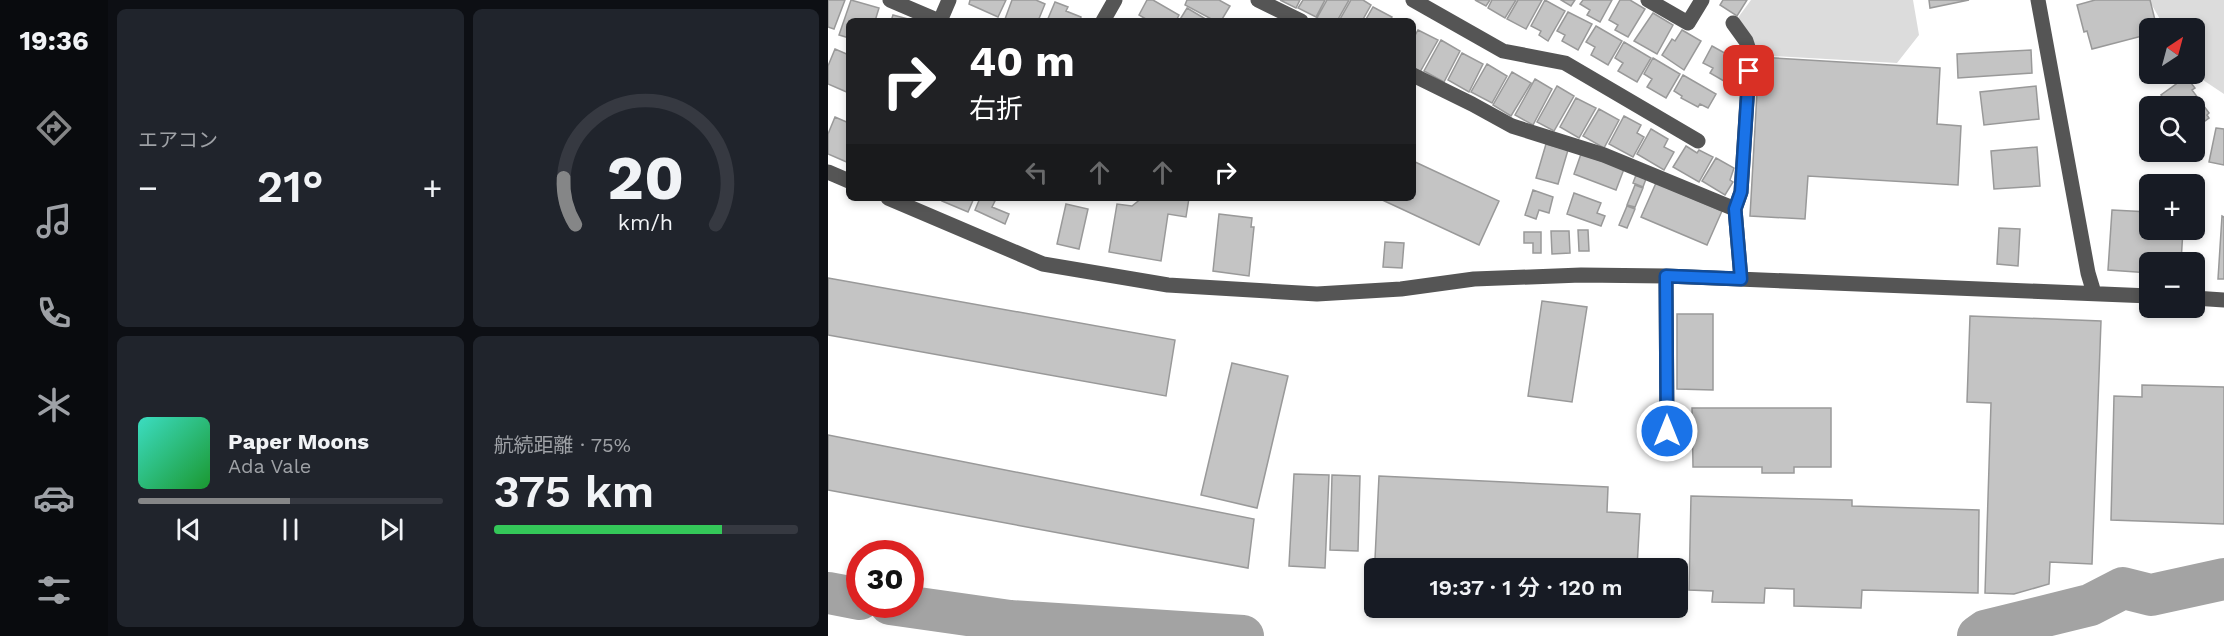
<!DOCTYPE html>
<html lang="ja">
<head>
<meta charset="utf-8">
<style>
	:root { --surface:#171b24; --page:#20242c; --text:#f1f3f6; --muted:#9ea1a6; --line:#363941; --accent:#858687 }
	body { margin:0; font-family:"Work Sans","Noto Sans JP",sans-serif; background:var(--page); color:var(--text); height:100vh; display:flex; flex-direction:column; font-size:22px; white-space:nowrap }
	* { box-sizing:border-box; margin:0 }
	p { font-size:20px; color:var(--muted) }
	.icon { flex:none; width:33px; height:33px; fill:none; stroke:currentColor; stroke-width:2; stroke-linecap:round; stroke-linejoin:round }
	.map { position:relative; flex:1; overflow:hidden }
	.drawer { display:flex; flex-direction:column; gap:9px; padding:9px; background:#0d0f14; width:720px }
	.drawer>* { flex:none }
	.hud { position:absolute; left:18px; top:18px; width:570px; height:183px; border-radius:9px; box-shadow:0 3px 9px #0003; background:#202124; color:#fff; overflow:hidden }
	.needle { width:39px; rotate:36deg }
	.fabs { position:absolute; left:1311px; top:18px; display:grid; gap:12px }
	.fabs a { display:grid; place-items:center; width:66px; height:66px; border-radius:9px; background:var(--surface); box-shadow:0 3px 9px #0003; font-size:30px }
	.speed { position:absolute; left:18px; top:540px; display:flex; gap:12px; font-size:30px; font-weight:700; text-align:center }
	.speed>* { display:grid; place-content:center; width:78px; height:78px; border-radius:50%; background:var(--surface); box-shadow:0 3px 9px #0003; line-height:1 }
	.speed .limit { border:9px solid #d22; background:#fff; color:#111 }
	.pin { position:absolute; display:grid; place-items:center; width:51px; height:51px; color:#fff; margin:-26px; border-radius:12px; box-shadow:0 3px 9px #0006 }
	.me { position:absolute; width:66px; margin:-33px; rotate:0deg; stroke-linejoin:round; filter:drop-shadow(0 0 4px #0008) }
	.turn { display:flex; align-items:center; gap:21px; height:126px; padding:0 24px; font-size:27px }
	.turn .icon { width:78px; height:78px; stroke-width:2.5 }
	.turn b { display:block; font-size:42px; line-height:51px }
	.lanes { display:flex; align-items:center; height:57px; padding:0 24px; background:#0003; justify-content:center; gap:30px; direction:ltr }
	.lanes .off { opacity:.35 }
	.big { font-size:45px; font-weight:600; line-height:1.1 }
	.drawer .widget { flex:1; display:flex; flex-direction:column; justify-content:center; gap:9px; min-width:0; padding:0 21px; border-radius:9px; background:var(--page) }
	.drawer .dial { align-items:center; gap:0 }
	.dial svg { height:156px; overflow:visible; fill:none; stroke:var(--line); stroke-width:7; stroke-linecap:round; text-anchor:middle }
	.dial text { fill:var(--text); stroke:none }
	.song { display:flex; align-items:center; gap:18px }
	.cover { width:72px; height:72px; border-radius:9px; background:linear-gradient(135deg,hsl(170 70% 55%),hsl(130 70% 35%)) }
	.played { height:6px; border-radius:3px; background:linear-gradient(90deg,var(--accent) 50%,var(--line) 50%) }
	.keys { display:flex; justify-content:space-around; direction:ltr }
	.heat { display:flex; justify-content:space-between; align-items:center; font-size:33px; direction:ltr }
	.charge { height:9px; border-radius:4px; background:linear-gradient(90deg,#34c759 75%,var(--line) 0) }
	.drawer .tiles { flex:1; display:grid; gap:9px; grid-template-columns:repeat(2,1fr) }
	.trip { position:absolute; left:536px; top:558px; width:324px; height:60px; border-radius:9px; background:var(--surface); box-shadow:0 3px 9px #0003; font-weight:600; line-height:60px; text-align:center }
	main { display:flex; flex:1; min-height:0 }
	.dock { display:flex; flex-direction:column; width:108px; justify-content:space-around; align-items:center; background:#090b0e; color:var(--muted) }
	.dock .icon { width:42px; height:42px }
	.dock .current { color:var(--accent) }
	.dock b { font-size:27px; color:var(--text) }
	.map>svg:first-child { display:block }
	.green { fill:#dcdcdc }
	.lines { fill:none; stroke-linecap:round; stroke-linejoin:round }
	.river { stroke:#a3a3a3; stroke-width:42 }
	.building { fill:#c4c4c4; stroke:#999; stroke-width:1.5 }
	.minor { stroke:#555; stroke-width:15 }
	.route-casing { stroke:#114b97; stroke-width:15 }
	.route { stroke:#1a73e8; stroke-width:10 }
</style>
</head>
<body>
<main>
<nav class="dock">
<b>19:36</b>
<svg class="icon current" aria-label="directions" viewBox="0 0 24 24"><path d="M12 3l9 9-9 9-9-9zM9 14v-3h6M13 9l2 2-2 2"/></svg>
<svg class="icon" aria-label="music" viewBox="0 0 24 24"><path d="M9 18V5l10-2v13"/><circle cx="6" cy="18" r="3"/><circle cx="16" cy="16" r="3"/></svg>
<svg class="icon" aria-label="phone" viewBox="0 0 24 24"><path d="M5 4h4l2 5-3 2q2 4 5 5l2-3 5 2v4C11 20 4 13 5 4z"/></svg>
<svg class="icon" aria-label="climate" viewBox="0 0 24 24"><path d="M12 3v18M4 7l16 10M4 17L20 7"/></svg>
<svg class="icon" aria-label="car" viewBox="0 0 24 24"><path d="M5 17H2v-5l4-1 3-4h7l3 4 3 1v5h-3M9 17h6M6 11h13"/><circle cx="7" cy="17" r="2"/><circle cx="17" cy="17" r="2"/></svg>
<svg class="icon" aria-label="filters" viewBox="0 0 24 24"><path d="M4 7h16M4 17h16"/><circle cx="9" cy="7" r="2"/><circle cx="15" cy="17" r="2"/></svg>
</nav>
<section class="drawer">
<div class="tiles">
<div class="widget"><p>エアコン</p>
<div class="heat"><a>−</a><b class="big">21°</b><a>+</a></div>
</div>
<div class="widget dial"><svg viewBox="0 0 100 80">
<path d="M14 69A42 42 0 1 1 86 69"/>
<path d="M14 69A42 42 0 0 1 8 45" stroke="#858687"/>
<text x="50" y="56" font-size="32" font-weight="700">20</text>
<text x="50" y="72" font-size="11">km/h</text>
</svg></div>
<div class="widget">
<div class="song"><i class="cover"></i><div><b>Paper Moons</b><p>Ada Vale</p></div></div>
<div class="played"></div>
<div class="keys"><svg class="icon" aria-label="previous" viewBox="0 0 24 24"><path d="M18 5L8 12l10 7zM5 5v14"/></svg><svg class="icon" aria-label="pause" viewBox="0 0 24 24"><path d="M8 5v14M16 5v14"/></svg><svg class="icon" aria-label="next" viewBox="0 0 24 24"><path d="M6 5l10 7-10 7zM19 5v14"/></svg></div>
</div>
<div class="widget"><p>航続距離 · 75%</p><b class="big">375 km</b><div class="charge"></div></div>
</div>
</section>
<div class="map">
<svg width="1396" height="636" viewBox="0 0 1396 636">
	<rect width="100%" height="100%" fill="#fff"/>
	<path class="green" d="M 923,0 L 1085,0 L 1091,35 L 1069,63 L 927,55 L 909,19 Z
		M 1321,0 L 1396,0 L 1396,94 L 1366,74 L 1366,28 L 1337,28 Z"/>
	<g class="lines">
		<path class="river" d="M 0,593 L 32,599
			M 62,604 L 182,621 L 415,636
			M 1150,636 L 1157,631 L 1262,605 L 1295,588 L 1323,595 L 1396,579"/>
	</g>
	<path class="building" d="M 0,0 L 17,0 L 6,29 L 0,27 Z
		M 23,0 L 51,8 L 47,21 L 21,21 L 21,38 L 11,35 Z
		M 142,0 L 178,0 L 170,17 L 141,4 Z
		M 184,0 L 208,0 L 217,4 L 210,21 L 182,21 L 177,19 Z
		M 319,0 L 325,0 L 351,15 L 348,21 L 321,21 L 311,15 Z
		M 359,0 L 391,0 L 402,6 L 393,21 L 387,21 L 357,5 Z
		M 452,0 L 472,0 L 468,8 Z
		M 475,0 L 497,0 L 488,17 L 470,8 Z
		M 499,0 L 521,0 L 509,21 L 494,21 L 489,18 Z
		M 523,0 L 535,0 L 543,5 L 534,21 L 511,21 Z
		M 647,0 L 662,0 L 658,6 Z
		M 664,0 L 688,0 L 677,18 L 660,8 Z
		M 690,0 L 714,0 L 698,29 L 679,19 Z
		M 717,0 L 737,11 L 720,41 L 711,35 L 713,31 L 703,26 Z
		M 733,0 L 747,0 L 743,6 Z
		M 755,0 L 784,0 L 772,22 L 759,15 L 762,10 L 752,4 Z
		M 792,0 L 802,0 L 817,9 L 800,37 L 787,30 L 790,25 L 781,20 Z
		M 895,0 L 919,0 L 909,16 L 892,5 Z
		M 1101,0 L 1141,0 L 1102,8 Z
		M 1267,0 L 1322,0 L 1329,28 L 1322,28 L 1322,34 L 1264,49 L 1259,31 L 1256,32 L 1249,5 Z
		M 227,2 L 240,7 L 238,11 L 253,17 L 252,21 L 219,21 Z
		M 545,7 L 564,17 L 561,21 L 537,21 Z
		M 359,8 L 381,21 L 351,21 Z
		M 740,12 L 764,24 L 750,50 L 734,41 L 737,35 L 729,31 Z
		M 825,13 L 845,25 L 829,54 L 806,41 Z
		M 65,15 L 80,19 L 79,21 L 63,21 Z
		M 768,26 L 794,41 L 780,65 L 763,55 L 767,47 L 758,42 Z
		M 590,30 L 610,40 L 592,72 L 585,67 L 585,39 Z
		M 854,30 L 873,41 L 856,70 L 834,55 L 844,39 L 847,41 Z
		M 613,40 L 632,51 L 616,82 L 596,71 Z
		M 796,42 L 823,58 L 809,82 L 790,71 L 795,63 L 787,58 Z
		M 884,46 L 913,62 L 901,84 L 882,73 L 885,68 L 875,63 Z
		M 7,49 L 21,55 L 21,93 L 0,84 L 0,66 Z
		M 1203,50 L 1204,73 L 1130,78 L 1129,54 Z
		M 634,53 L 655,64 L 641,92 L 620,80 Z
		M 931,57 L 1112,68 L 1109,124 L 1133,126 L 1130,185 L 980,176 L 977,219 L 922,216 Z
		M 825,58 L 852,74 L 838,98 L 819,87 L 824,79 L 816,74 Z
		M 659,64 L 679,76 L 664,103 L 643,92 Z
		M 684,72 L 703,83 L 683,116 L 665,105 Z
		M 1349,74 L 1356,74 L 1367,88 L 1364,90 L 1381,113 L 1379,115 L 1381,118 L 1366,129 L 1366,106 L 1337,106 L 1333,101 L 1336,99 L 1333,95 L 1348,84 L 1343,78 Z
		M 855,75 L 888,94 L 880,108 L 872,104 L 870,107 L 853,98 L 854,96 L 846,91 Z
		M 707,79 L 724,89 L 705,125 L 687,115 Z
		M 729,86 L 746,96 L 726,131 L 709,122 Z
		M 1208,86 L 1211,119 L 1156,125 L 1152,92 Z
		M 748,98 L 768,108 L 751,138 L 732,127 Z
		M 771,109 L 791,120 L 776,148 L 755,136 Z
		M 796,116 L 813,125 L 809,133 L 816,137 L 805,157 L 781,144 Z
		M 7,117 L 21,123 L 21,163 L 0,154 L 0,134 Z
		M 1388,128 L 1396,129 L 1396,165 L 1381,162 Z
		M 823,129 L 840,139 L 836,147 L 846,152 L 836,170 L 809,154 Z
		M 718,144 L 740,150 L 730,184 L 708,178 Z
		M 858,146 L 869,153 L 871,150 L 885,157 L 871,182 L 845,167 Z
		M 1209,147 L 1212,186 L 1166,189 L 1163,151 Z
		M 753,154 L 796,169 L 788,190 L 746,174 Z
		M 888,158 L 906,168 L 902,180 L 905,182 L 897,195 L 874,181 Z
		M 585,161 L 671,201 L 651,245 L 550,198 L 585,198 Z
		M 808,175 L 818,179 L 815,187 L 805,183 Z
		M 828,183 L 894,211 L 879,245 L 813,217 Z
		M 807,185 L 815,188 L 807,207 L 799,205 Z
		M 705,190 L 725,197 L 721,213 L 711,210 L 708,219 L 697,215 Z
		M 746,193 L 773,203 L 769,213 L 777,216 L 773,226 L 739,214 Z
		M 115,198 L 146,198 L 140,212 L 114,201 Z
		M 152,198 L 165,198 L 164,200 L 167,201 L 164,207 L 181,214 L 177,224 L 147,210 Z
		M 314,198 L 361,198 L 358,217 L 340,214 L 333,261 L 281,252 L 289,204 L 304,206 Z
		M 238,204 L 260,209 L 251,249 L 229,244 Z
		M 799,206 L 807,209 L 799,228 L 791,225 Z
		M 1284,210 L 1322,212 L 1322,230 L 1355,230 L 1353,262 L 1322,262 L 1322,273 L 1280,270 Z
		M 391,214 L 424,218 L 423,227 L 426,227 L 421,276 L 385,271 Z
		M 1394,216 L 1396,217 L 1396,279 L 1390,279 Z
		M 1171,228 L 1192,229 L 1190,266 L 1169,264 Z
		M 750,230 L 760,230 L 761,251 L 751,251 Z
		M 723,231 L 741,231 L 742,253 L 724,254 Z
		M 696,232 L 713,232 L 713,253 L 705,253 L 705,243 L 696,243 Z
		M 557,242 L 576,243 L 574,268 L 555,267 Z
		M 0,278 L 347,340 L 338,396 L 0,335 Z
		M 714,301 L 759,307 L 744,402 L 700,396 Z
		M 849,314 L 885,314 L 885,390 L 849,389 Z
		M 1142,316 L 1273,321 L 1264,564 L 1222,562 L 1221,584 L 1186,594 L 1157,593 L 1163,403 L 1139,402 Z
		M 404,363 L 460,376 L 429,508 L 373,495 Z
		M 1314,385 L 1396,387 L 1396,524 L 1283,520 L 1286,396 L 1314,397 Z
		M 864,408 L 1003,408 L 1003,467 L 966,467 L 966,473 L 934,473 L 934,467 L 865,467 Z
		M 0,435 L 426,519 L 420,568 L 0,490 Z
		M 466,474 L 501,475 L 497,568 L 461,566 Z
		M 504,475 L 532,476 L 530,551 L 502,550 Z
		M 551,476 L 780,487 L 779,512 L 812,514 L 809,568 L 568,568 L 568,560 L 547,559 Z
		M 863,496 L 1024,500 L 1024,506 L 1151,510 L 1150,593 L 1034,590 L 1033,608 L 966,606 L 966,589 L 937,588 L 936,603 L 884,602 L 885,591 L 861,590 Z"/>
	<g class="lines">
		<path class="minor" d="M 62,0 L 111,21
			M 430,0 L 473,21
			M 585,0 L 675,51 L 737,63 L 870,141
			M 820,0 L 860,23 L 874,0
			M 1210,0 L 1260,273 L 1266,293
			M 112,21 L 121,0
			M 275,21 L 287,0
			M 905,23 L 918,41 L 922,53 L 913,192 L 907,209
			M 585,75 L 644,104 L 684,126 L 776,155 L 907,209 L 913,279
			M 0,172 L 21,181
			M 60,198 L 215,264 L 340,285 L 489,294 L 573,289 L 646,279 L 753,275 L 838,276 L 1322,296
			M 838,276 L 839,431
			M 1366,298 L 1396,300"/>
	</g>
	<g class="lines">
		<defs>
			<path id="route" d="M 839,431 L 838,276 L 913,279 L 907,209 L 913,192 L 921,71"/>
		</defs>
		<use href="#route" class="route-casing"/>
		<use href="#route" class="route"/>
	</g>
</svg>
<div class="fabs">
<a><svg class="needle" viewBox="-14 -14 28 28"><path d="M0-13l5 13h-10z" fill="#e53935"/><path d="M0 13l5-13h-10z" fill="#9ea1a6"/></svg></a>
<a><svg class="icon" aria-label="search" viewBox="0 0 24 24"><circle cx="10" cy="10" r="6"/><path d="M15 15l6 6"/></svg></a>
<a>+</a>
<a>−</a>
</div>
<div class="speed"><div class="limit">30</div></div>
<div class="pin" style="left:921px;top:71px;background:#d93025"><svg class="icon" aria-label="arrive" viewBox="0 0 24 24"><path d="M6 21V4h12l-3 4 3 4H6"/></svg></div>
<svg class="me" style="left:839px;top:431px" viewBox="-20 -20 40 40"><circle r="17" fill="#1a73e8" stroke="#fff" stroke-width="3"/><path d="M0-11L8 9 0 5-8 9z" fill="#fff"/></svg>
<div class="trip">19:37 · 1 分 · 120 m</div>
<div class="hud">
<div class="turn"><svg class="icon" aria-label="right" viewBox="0 0 24 24"><path d="M7 20v-9h11M14 6l5 5-5 5"/></svg><div><b>40 m</b>右折</div></div>
<div class="lanes"><svg class="icon off" aria-label="left" viewBox="0 0 24 24"><path d="M17 20v-9H6M10 6l-5 5 5 5"/></svg><svg class="icon off" aria-label="ahead" viewBox="0 0 24 24"><path d="M12 20V5M6 11l6-6 6 6"/></svg><svg class="icon off" aria-label="ahead" viewBox="0 0 24 24"><path d="M12 20V5M6 11l6-6 6 6"/></svg><svg class="icon" aria-label="right" viewBox="0 0 24 24"><path d="M7 20v-9h11M14 6l5 5-5 5"/></svg></div>
</div>
</div>
</main>
</body>
</html>
